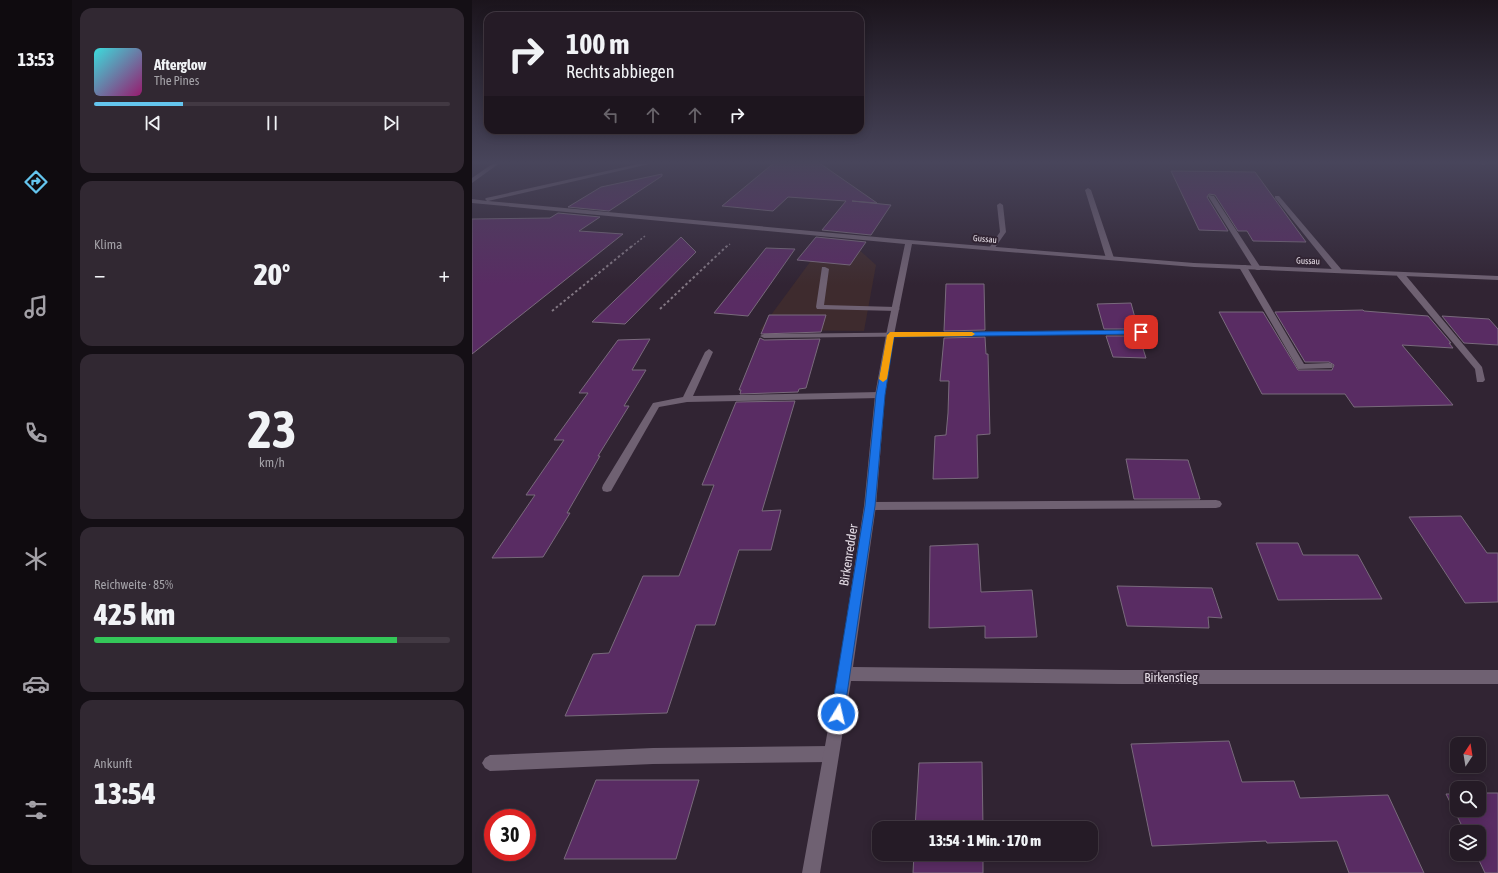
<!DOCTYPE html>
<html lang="de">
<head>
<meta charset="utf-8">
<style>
	:root { --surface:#251b26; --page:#312832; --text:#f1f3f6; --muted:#a3a1a7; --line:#423943; --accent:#64c5ee }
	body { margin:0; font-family:"Asap Condensed",sans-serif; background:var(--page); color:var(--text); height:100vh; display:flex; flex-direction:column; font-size:15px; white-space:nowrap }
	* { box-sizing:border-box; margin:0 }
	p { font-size:13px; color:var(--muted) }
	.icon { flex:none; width:22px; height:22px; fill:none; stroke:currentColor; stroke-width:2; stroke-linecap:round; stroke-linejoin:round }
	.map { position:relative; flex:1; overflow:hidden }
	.details { display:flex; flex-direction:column; gap:8px; padding:8px; background:#140f15; width:400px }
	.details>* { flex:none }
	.banner { position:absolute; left:12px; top:12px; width:380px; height:122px; border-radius:12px; box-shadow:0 2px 10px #0003,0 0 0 1px var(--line); background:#251b26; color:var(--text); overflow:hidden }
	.needle { width:26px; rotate:12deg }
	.fabs { position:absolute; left:978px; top:737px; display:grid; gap:8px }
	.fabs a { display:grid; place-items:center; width:36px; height:36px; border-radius:8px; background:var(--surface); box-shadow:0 2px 10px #0003,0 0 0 1px var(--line); font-size:20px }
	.speed { position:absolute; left:12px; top:809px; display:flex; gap:8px; font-size:20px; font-weight:700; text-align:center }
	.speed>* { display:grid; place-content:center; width:52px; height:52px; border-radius:50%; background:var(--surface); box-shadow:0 2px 10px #0003,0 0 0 1px var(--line); line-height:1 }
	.speed .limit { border:6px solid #d22; background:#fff; color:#111 }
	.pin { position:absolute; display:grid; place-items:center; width:34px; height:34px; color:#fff; margin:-17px; border-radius:8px; box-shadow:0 2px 6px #0006 }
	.me { position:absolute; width:44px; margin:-22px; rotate:9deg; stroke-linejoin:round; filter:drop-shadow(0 0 3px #0008) }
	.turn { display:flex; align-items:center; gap:14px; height:84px; padding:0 16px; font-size:18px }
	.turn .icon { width:52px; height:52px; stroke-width:2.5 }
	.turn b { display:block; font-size:28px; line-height:34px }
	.lanes { display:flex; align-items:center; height:38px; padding:0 16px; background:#0003; justify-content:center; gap:20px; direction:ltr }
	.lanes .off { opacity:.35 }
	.big { font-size:30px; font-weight:800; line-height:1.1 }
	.details .tile { flex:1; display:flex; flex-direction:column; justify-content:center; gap:6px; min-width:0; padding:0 14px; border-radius:12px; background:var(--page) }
	.details .dial { align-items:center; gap:0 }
	.dial b { font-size:52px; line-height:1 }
	.song { display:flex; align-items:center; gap:12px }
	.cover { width:48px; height:48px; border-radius:6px; background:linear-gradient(135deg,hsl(180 70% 55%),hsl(320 70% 35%)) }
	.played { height:4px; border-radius:2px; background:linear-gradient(90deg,var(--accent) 25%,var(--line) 25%) }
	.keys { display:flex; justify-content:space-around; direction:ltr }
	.heat { display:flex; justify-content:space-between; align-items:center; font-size:22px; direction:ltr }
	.charge { height:6px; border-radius:3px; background:linear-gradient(90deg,#34c759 85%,var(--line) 0) }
	.trip { position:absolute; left:400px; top:821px; width:226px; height:40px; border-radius:12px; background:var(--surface); box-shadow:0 2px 10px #0003,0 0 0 1px var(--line); font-weight:800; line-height:40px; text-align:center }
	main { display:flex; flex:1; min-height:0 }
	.dock { display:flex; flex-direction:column; width:72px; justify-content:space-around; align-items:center; background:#0f0b0f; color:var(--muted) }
	.dock .icon { width:28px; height:28px }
	.dock .current { color:var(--accent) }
	.dock b { font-size:18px; color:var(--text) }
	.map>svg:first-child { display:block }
	.industrial { fill:#3e2b2e }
	.building { fill:#592c63; stroke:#796a7c }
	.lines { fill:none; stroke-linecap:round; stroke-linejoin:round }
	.path-far1 { stroke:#837884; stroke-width:1.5; stroke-dasharray:2 2; stroke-linecap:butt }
	.path { stroke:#837884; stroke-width:2; stroke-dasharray:2.5 2.5; stroke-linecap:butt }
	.service { fill:#6f6172; fill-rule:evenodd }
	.minor { fill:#6f6172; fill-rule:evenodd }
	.route { fill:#1a73e8; stroke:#114b97 }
	.slow { fill:#f59e0b }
	.labels { text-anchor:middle; stroke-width:4; stroke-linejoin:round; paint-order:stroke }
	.far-street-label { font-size:9px; fill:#e6dee7; stroke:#312433 }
	.near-street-label { font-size:13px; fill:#e6dee7; stroke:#312433 }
</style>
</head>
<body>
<main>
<nav class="dock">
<b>13:53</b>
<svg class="icon current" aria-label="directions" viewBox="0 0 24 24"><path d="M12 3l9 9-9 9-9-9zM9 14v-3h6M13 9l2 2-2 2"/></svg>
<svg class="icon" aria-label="music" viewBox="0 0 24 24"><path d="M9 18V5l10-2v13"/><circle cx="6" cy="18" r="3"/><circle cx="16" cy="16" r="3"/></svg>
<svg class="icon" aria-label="phone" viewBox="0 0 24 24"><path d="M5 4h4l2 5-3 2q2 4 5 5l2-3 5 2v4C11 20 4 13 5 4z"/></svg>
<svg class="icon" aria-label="climate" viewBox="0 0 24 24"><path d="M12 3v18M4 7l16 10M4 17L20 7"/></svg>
<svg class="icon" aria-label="car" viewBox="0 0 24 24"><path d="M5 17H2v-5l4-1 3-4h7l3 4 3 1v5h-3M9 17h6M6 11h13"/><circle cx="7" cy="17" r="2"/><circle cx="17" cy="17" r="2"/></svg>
<svg class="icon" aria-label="filters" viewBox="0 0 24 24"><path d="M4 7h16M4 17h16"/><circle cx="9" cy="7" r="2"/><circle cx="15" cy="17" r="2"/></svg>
</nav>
<section class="details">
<div class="tile">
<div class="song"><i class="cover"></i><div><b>Afterglow</b><p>The Pines</p></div></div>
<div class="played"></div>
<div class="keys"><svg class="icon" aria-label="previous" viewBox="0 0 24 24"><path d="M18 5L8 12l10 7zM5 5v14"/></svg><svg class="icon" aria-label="pause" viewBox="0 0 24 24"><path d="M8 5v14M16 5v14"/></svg><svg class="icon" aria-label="next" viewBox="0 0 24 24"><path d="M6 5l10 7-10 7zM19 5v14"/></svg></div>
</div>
<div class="tile"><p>Klima</p>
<div class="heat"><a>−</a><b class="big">20°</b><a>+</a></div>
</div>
<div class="tile dial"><b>23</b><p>km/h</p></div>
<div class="tile"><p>Reichweite · 85%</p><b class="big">425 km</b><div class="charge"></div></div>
<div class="tile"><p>Ankunft</p><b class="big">13:54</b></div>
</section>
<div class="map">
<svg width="1026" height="873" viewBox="0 0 1026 873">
	<rect width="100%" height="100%" fill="#312433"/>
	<path class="industrial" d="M 352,243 L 383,246 L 404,265 L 392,331 L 288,330 Z"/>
	<path class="building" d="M 303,162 L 346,162 L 405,203 L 380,201 L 419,205 L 399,235 L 350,230 L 374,201 L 316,197 L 301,211 L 250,206 Z
		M 699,171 L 783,172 L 834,242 L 781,241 L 775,231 L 766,231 L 743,195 L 737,194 L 735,197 L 756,231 L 727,230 Z
		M 190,174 L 190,176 L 137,211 L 96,207 L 129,187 Z
		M 86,213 L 128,217 L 107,231 L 151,234 L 0,354 L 0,219 L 78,218 Z
		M 209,237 L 224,252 L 153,324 L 120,322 Z
		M 344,237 L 394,242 L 378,265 L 325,260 Z
		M 294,248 L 323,249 L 276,316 L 242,313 Z
		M 474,284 L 512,284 L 513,330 L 472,331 Z
		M 659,303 L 666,329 L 632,329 L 625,304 Z
		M 891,310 L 892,311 L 956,316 L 979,343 L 977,343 L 981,348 L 930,345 L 981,405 L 882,407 L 873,394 L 790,394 L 747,312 L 791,312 L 826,370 L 860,370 L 862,365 L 857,362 L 833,362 L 803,312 Z
		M 297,315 L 354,315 L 349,332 L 289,334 Z
		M 970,316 L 1017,319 L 1026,329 L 1026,345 L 992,343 Z
		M 634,336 L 667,336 L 674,358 L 641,357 Z
		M 513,337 L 514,354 L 516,354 L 518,434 L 505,435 L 506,478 L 461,479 L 463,436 L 474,435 L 476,413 L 477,381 L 468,381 L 472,338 Z
		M 288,338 L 292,340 L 348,339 L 334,388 L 327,389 L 326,392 L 268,394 L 269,390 L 267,390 Z
		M 178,339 L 160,370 L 174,370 L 152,406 L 157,406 L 126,456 L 128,456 L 95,513 L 98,513 L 71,557 L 20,558 L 63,495 L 54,495 L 92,440 L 82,440 L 116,393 L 107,393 L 146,340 Z
		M 323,401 L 290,511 L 309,510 L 299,550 L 267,550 L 243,625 L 224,625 L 195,713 L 93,716 L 121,654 L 137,653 L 171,576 L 207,576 L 242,485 L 230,485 L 264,402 Z
		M 654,459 L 716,460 L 728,499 L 662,499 Z
		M 989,516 L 1015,553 L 1026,553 L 1026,602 L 993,603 L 937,517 Z
		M 784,543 L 826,543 L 831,555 L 886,555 L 910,599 L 806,600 Z
		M 506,544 L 509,592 L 560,590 L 565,637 L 513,638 L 513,626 L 457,628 L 458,546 Z
		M 645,586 L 740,588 L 750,618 L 736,617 L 737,628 L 655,626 Z
		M 757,741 L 770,782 L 822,781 L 828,798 L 916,795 L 952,873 L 877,873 L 865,841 L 795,843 L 794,841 L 680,846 L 659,744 Z
		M 510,762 L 511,828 L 443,828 L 447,763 Z
		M 124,780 L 227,780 L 204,859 L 92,859 Z
		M 1007,793 L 1026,793 L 1026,873 L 1013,873 L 1004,854 L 1007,854 L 1007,832 L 993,832 L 974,794 L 985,794 L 985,810 L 1007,810 Z
		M 442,854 L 511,854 L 511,873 L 441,873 Z"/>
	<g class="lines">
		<path class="path-far1" d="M 159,247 L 173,236
			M 254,247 L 258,244"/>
		<path class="path" d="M 188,309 L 255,246
			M 80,311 L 160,246"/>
		<path class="service" d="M 1009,162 L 1015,162 L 1015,164 L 1010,165 Z
			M 616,188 L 619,190 L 642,258 L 640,259 L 634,258 L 613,190 Z
			M 737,195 L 742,196 L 789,268 L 788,270 L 785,270 L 781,268 L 736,196 Z
			M 803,196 L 807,196 L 869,269 L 869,273 L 863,273 L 803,198 Z
			M 528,203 L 531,205 L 534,232 L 522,249 L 520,250 L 517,248 L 528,232 L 525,205 Z
			M 768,265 L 774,265 L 775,267 L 832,364 L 857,363 L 860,364 L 861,366 L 860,368 L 826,369 L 767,267 Z
			M 350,267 L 353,267 L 357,269 L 352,305 L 424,307 L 428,309 L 424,311 L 345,309 L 344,307 Z
			M 925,272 L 931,272 L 1010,367 L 1013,380 L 1011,382 L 1005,382 L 1003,369 L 925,276 Z
			M 669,330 L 673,332 L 672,334 L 292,338 L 288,336 L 292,334 Z
			M 237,349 L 241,352 L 221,396 L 408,392 L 413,395 L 408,398 L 215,402 L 187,407 L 139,491 L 135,492 L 131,491 L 130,488 L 131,485 L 181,403 L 211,397 L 233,352 Z
			M 744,500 L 748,501 L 750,504 L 748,507 L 744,508 L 398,510 L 394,509 L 392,506 L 394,503 L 398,502 Z
			M 359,746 L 364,749 L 367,754 L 364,759 L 359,762 L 181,764 L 18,771 L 13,768 L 10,763 L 13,758 L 18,755 L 181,748 Z"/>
		<path class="minor" d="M 23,162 L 29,162 L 0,183 L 0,178 Z
			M 175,162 L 186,162 L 16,201 L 437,240 L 722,263 L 1026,276 L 1026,280 L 722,267 L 440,244 L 422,335 L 413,395 L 404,506 L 381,667 L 649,670 L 1026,670 L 1026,684 L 649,684 L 379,681 L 348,873 L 330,873 L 366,674 L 392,506 L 403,395 L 414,335 L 433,244 L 0,203 L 0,199 L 15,201 L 13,199 L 14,198 Z"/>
	</g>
	<linearGradient id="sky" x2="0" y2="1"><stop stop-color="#1b141c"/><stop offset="0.57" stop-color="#48455b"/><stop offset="1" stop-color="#48455b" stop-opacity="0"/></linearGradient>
	<rect width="1026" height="285" fill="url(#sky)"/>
	<path class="route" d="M 669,330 L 673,332 L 672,334 L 422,337 L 413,395 L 403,506 L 372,714 L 371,719 L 366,721 L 361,719 L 359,714 L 393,506 L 404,395 L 416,333 Z"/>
	<path class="slow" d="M 418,332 L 500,332 L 503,334 L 500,336 L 422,337 L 415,379 L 411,382 L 407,379 L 415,335 Z"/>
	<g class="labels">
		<g class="far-street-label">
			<text transform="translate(513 239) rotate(5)" y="3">Gussau</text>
			<text transform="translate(836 261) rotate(2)" y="3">Gussau</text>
		</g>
		<g class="near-street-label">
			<text transform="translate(376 555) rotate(-81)" y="5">Birkenredder</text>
			<text x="699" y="682">Birkenstieg</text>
		</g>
	</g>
</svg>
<div class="fabs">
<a><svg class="needle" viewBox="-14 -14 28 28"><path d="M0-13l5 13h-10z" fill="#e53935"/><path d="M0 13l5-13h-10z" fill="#a3a1a7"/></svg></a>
<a><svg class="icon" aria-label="search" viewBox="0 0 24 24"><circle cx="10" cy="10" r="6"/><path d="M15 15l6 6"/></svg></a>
<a><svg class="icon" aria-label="layers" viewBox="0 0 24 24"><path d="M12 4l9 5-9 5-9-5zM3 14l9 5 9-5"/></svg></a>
</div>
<div class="speed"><div class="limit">30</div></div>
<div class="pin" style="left:669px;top:332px;background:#d93025"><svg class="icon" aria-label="arrive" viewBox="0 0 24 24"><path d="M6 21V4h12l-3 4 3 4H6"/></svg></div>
<svg class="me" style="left:366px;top:714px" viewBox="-20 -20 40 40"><circle r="17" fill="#1a73e8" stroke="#fff" stroke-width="3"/><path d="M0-11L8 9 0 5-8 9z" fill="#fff"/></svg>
<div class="trip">13:54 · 1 Min. · 170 m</div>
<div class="banner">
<div class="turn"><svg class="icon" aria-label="right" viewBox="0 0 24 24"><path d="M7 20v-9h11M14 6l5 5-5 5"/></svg><div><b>100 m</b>Rechts abbiegen</div></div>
<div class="lanes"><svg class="icon off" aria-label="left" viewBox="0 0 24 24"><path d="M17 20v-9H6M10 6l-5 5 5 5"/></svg><svg class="icon off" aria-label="ahead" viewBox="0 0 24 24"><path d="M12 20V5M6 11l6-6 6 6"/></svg><svg class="icon off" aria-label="ahead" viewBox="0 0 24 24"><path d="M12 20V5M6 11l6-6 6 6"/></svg><svg class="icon" aria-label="right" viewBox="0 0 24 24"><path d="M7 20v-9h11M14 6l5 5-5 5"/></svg></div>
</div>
</div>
</main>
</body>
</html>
